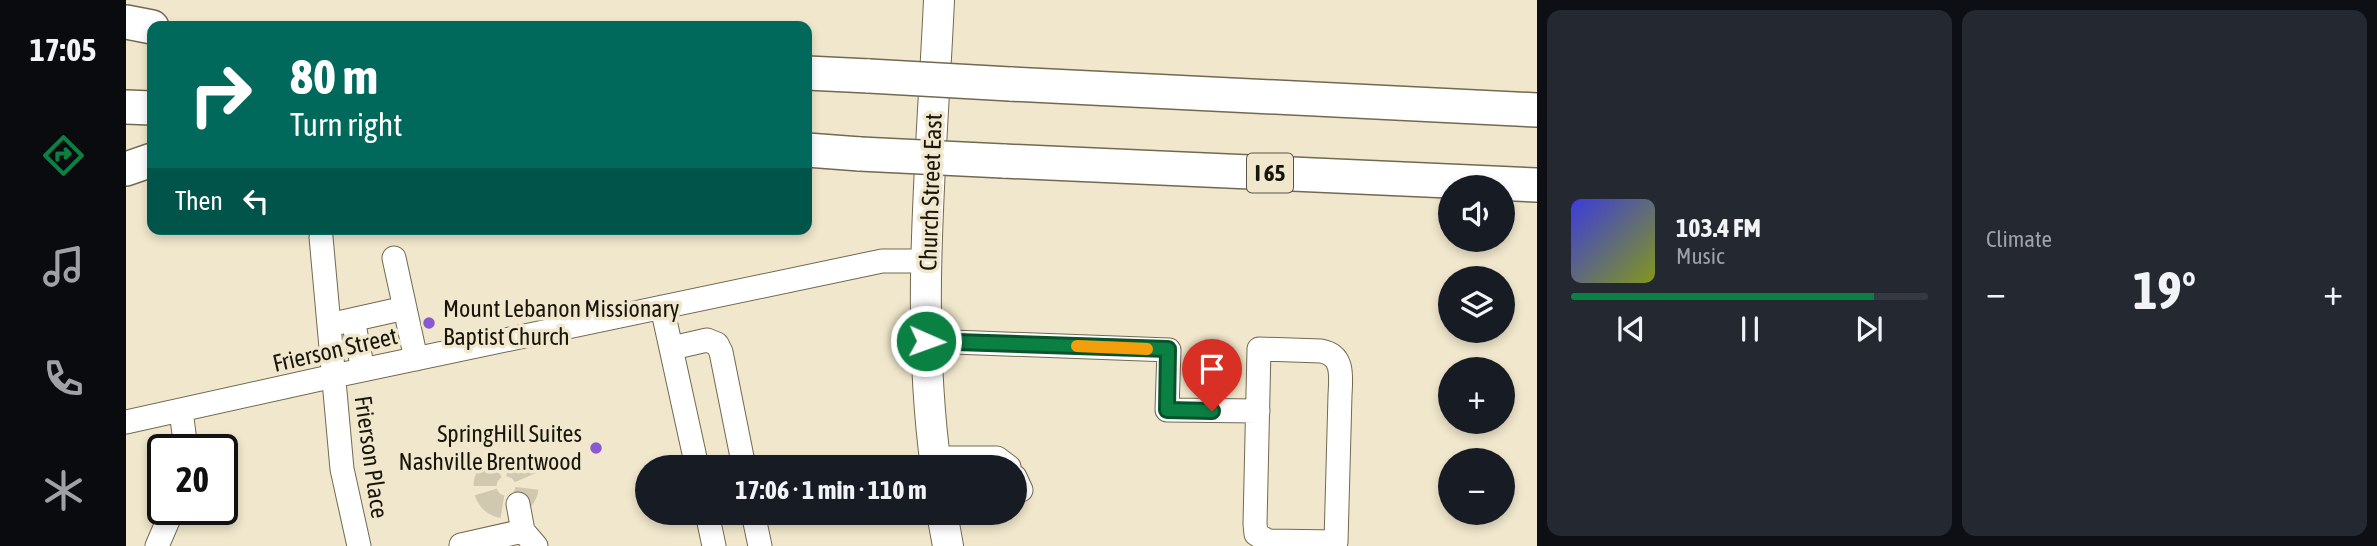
<!DOCTYPE html>
<html lang="en">
<head>
<meta charset="utf-8">
<style>
	:root { --surface:#171b24; --page:#242831; --text:#f1f3f6; --muted:#9ea1a6; --line:#363941; --accent:#0b8043 }
	body { margin:0; font-family:"Asap Condensed",sans-serif; background:var(--page); color:var(--text); height:100vh; display:flex; flex-direction:column; font-size:26px; white-space:nowrap }
	* { box-sizing:border-box; margin:0 }
	p { font-size:23px; color:var(--muted) }
	.icon { flex:none; width:38px; height:38px; fill:none; stroke:currentColor; stroke-width:2; stroke-linecap:round; stroke-linejoin:round }
	.map { position:relative; flex:1; overflow:hidden }
	.panel { display:flex; flex-direction:column; gap:10px; padding:10px; background:#0d0f14; width:840px }
	.panel>* { flex:none }
	.guide { position:absolute; left:21px; top:21px; width:665px; height:214px; border-radius:14px; box-shadow:0 4px 10px #0003; background:#00695c; color:#fff; overflow:hidden }
	.buttons { position:absolute; left:1312px; top:175px; display:grid; gap:14px }
	.buttons a { display:grid; place-items:center; width:77px; height:77px; border-radius:50%; background:var(--surface); box-shadow:0 4px 10px #0003; font-size:35px }
	.speed { position:absolute; left:21px; top:434px; display:flex; gap:14px; font-size:35px; font-weight:700; text-align:center }
	.speed>* { display:grid; place-content:center; width:91px; height:91px; border-radius:50%; background:var(--surface); box-shadow:0 4px 10px #0003; line-height:1 }
	.speed .limit { border:4px solid #111; border-radius:10px; background:#fff; color:#111 }
	.pin { position:absolute; display:grid; place-items:center; width:60px; height:60px; color:#fff; margin:-72px -30px; border-radius:50% 50% 50% 0; rotate:-45deg; box-shadow:0 0 7px #0007 }
	.pin .icon { rotate:45deg }
	.me { position:absolute; width:77px; margin:-38px; rotate:92deg; stroke-linejoin:round; filter:drop-shadow(0 0 5px #0008) }
	.turn { display:flex; align-items:center; gap:24px; height:147px; padding:0 28px; font-size:32px }
	.turn .icon { width:91px; height:91px; stroke-width:2.5 }
	.turn b { display:block; font-size:49px; line-height:60px }
	.then { display:flex; align-items:center; height:66px; padding:0 28px; background:#0003; gap:14px; font-size:26px }
	.big { font-size:52px; font-weight:700; line-height:1.1 }
	.panel .tile { flex:1; display:flex; flex-direction:column; justify-content:center; gap:10px; min-width:0; padding:0 24px; border-radius:14px; background:var(--page) }
	.song { display:flex; align-items:center; gap:21px }
	.cover { width:84px; height:84px; border-radius:10px; background:linear-gradient(135deg,hsl(240 70% 55%),hsl(70 70% 35%)) }
	.played { height:7px; border-radius:4px; background:linear-gradient(90deg,var(--accent) 85%,var(--line) 85%) }
	.keys { display:flex; justify-content:space-around; direction:ltr }
	.heat { display:flex; justify-content:space-between; align-items:center; font-size:38px; direction:ltr }
	.panel .tiles { flex:1; display:grid; gap:10px; grid-template-columns:repeat(2,1fr) }
	.trip { position:absolute; left:509px; top:455px; width:392px; height:70px; border-radius:35px; background:var(--surface); box-shadow:0 4px 10px #0003; font-weight:700; line-height:70px; text-align:center }
	main { display:flex; flex:1; min-height:0 }
	.tab-bar { display:flex; flex-direction:column; width:126px; justify-content:space-around; align-items:center; background:#090b0e; color:var(--muted) }
	.tab-bar .icon { width:49px; height:49px }
	.tab-bar .selected { color:var(--accent) }
	.tab-bar b { font-size:32px; color:var(--text) }
	.map>svg:first-child { display:block }
	.lines { fill:none; stroke-linecap:round; stroke-linejoin:round }
	.minor-tunnel { stroke:#d0c8af; stroke-width:23; stroke-dasharray:23 11; stroke-linecap:butt }
	.minor-casing { stroke:#716951; stroke-width:25 }
	.major-casing { stroke:#716951; stroke-width:32 }
	.highway-casing { stroke:#716951; stroke-width:36 }
	.minor { stroke:#fff; stroke-width:23 }
	.major { stroke:#fff; stroke-width:30 }
	.highway { stroke:#fff; stroke-width:33 }
	.highway-bridge-casing { stroke:#716951; stroke-width:36; stroke-linecap:butt }
	.highway-bridge { stroke:#fff; stroke-width:33 }
	.route-casing { stroke:#07532c; stroke-width:18 }
	.route { stroke:#0b8043; stroke-width:12 }
	.slow { stroke:#f59e0b; stroke-width:12 }
	.poi-dot { fill:#8859d2; stroke:#f0e7cc; stroke-width:2.5 }
	.labels { text-anchor:middle; stroke-width:7; stroke-linejoin:round; paint-order:stroke }
	.shield { fill:#f0e7cc; stroke:#595446; stroke-width:2 }
	.shield-label { font-size:23px; font-weight:bold; fill:#18150c }
	.street-label { font-size:24px; fill:#18150c; stroke:#f0e7cc }
	.poi-label { font-size:24px; fill:#18150c; stroke:#f0e7cc; text-anchor:start }
</style>
</head>
<body>
<main>
<nav class="tab-bar">
<b>17:05</b>
<svg class="icon selected" aria-label="directions" viewBox="0 0 24 24"><path d="M12 3l9 9-9 9-9-9zM9 14v-3h6M13 9l2 2-2 2"/></svg>
<svg class="icon" aria-label="music" viewBox="0 0 24 24"><path d="M9 18V5l10-2v13"/><circle cx="6" cy="18" r="3"/><circle cx="16" cy="16" r="3"/></svg>
<svg class="icon" aria-label="phone" viewBox="0 0 24 24"><path d="M5 4h4l2 5-3 2q2 4 5 5l2-3 5 2v4C11 20 4 13 5 4z"/></svg>
<svg class="icon" aria-label="climate" viewBox="0 0 24 24"><path d="M12 3v18M4 7l16 10M4 17L20 7"/></svg>
</nav>
<div class="map">
<svg width="1411" height="546" viewBox="0 0 1411 546">
	<rect width="100%" height="100%" fill="#f0e7cc"/>
	<g class="lines">
		<path class="minor-tunnel" d="M359 486a21 21 0 1 1 42 0a21 21 0 1 1-42 0Z"/>
		<defs>
			<path id="minor" d="M 195,237 L 216,469 L 233,546
				M 268,258 L 290,359
				M 536,307 L 571,467
				M 227,320 L 237,370
				M 203,325 L 279,308
				M 801,341 L 1043,350 L 1041,410 L 1132,411
				M 546,348 L 581,340 L 591,344 L 595,352 L 618,467
				M 55,410 L 60,450
				M 0,422 L 208,376 L 756,261 L 801,261
				M 809,458 L 871,458 L 883,467
				M 889,477 L 895,490
				M 392,504 L 397,531 L 410,546
				M 581,513 L 588,546
				M 627,513 L 634,546
				M 335,545 L 397,531
				M 31,546 L 47,509
				M 1209,546 L 1210,542 L 1214,395 C 1215,376 1218,355 1195,351 L 1133,349 L 1129,524 L 1130,534 L 1142,541 L 1210,542"/>
			<path id="major" d="M 810,467 C 789,314 806,154 813,0
				M 816,513 L 822,546"/>
			<path id="highway" d="M 0,22 L 26,27
				M 681,73 L 743,76
				M 884,84 L 1411,110
				M 0,107 L 26,108
				M 681,150 L 734,154
				M 877,161 L 1411,185
				M 0,169 L 26,160"/>
		</defs>
		<use href="#minor" class="minor-casing"/>
		<use href="#major" class="major-casing"/>
		<use href="#highway" class="highway-casing"/>
		<use href="#minor" class="minor"/>
		<use href="#major" class="major"/>
		<use href="#highway" class="highway"/>
		<defs>
			<path id="highway-bridge" d="M 743,76 L 884,84
				M 734,154 L 877,161"/>
		</defs>
		<use href="#highway-bridge" class="highway-bridge-casing"/>
		<use href="#highway-bridge" class="highway-bridge"/>
	</g>
	<g class="lines">
		<defs>
			<path id="route" d="M 800,341 L 1042,349 L 1041,410 L 1086,411"/>
		</defs>
		<use href="#route" class="route-casing"/>
		<use href="#route" class="route"/>
		<path class="slow" d="M 951,346 L 1021,349"/>
	</g>
	<g class="poi-dot">
		<circle cx="303" cy="323" r="7"/>
		<circle cx="470" cy="448" r="7"/>
	</g>
	<g class="labels">
		<rect class="shield" x="1121" y="153.5" width="46" height="39" rx="5"/>
		<g class="shield-label">
			<text x="1144" y="181">I 65</text>
		</g>
		<g class="street-label">
			<text transform="translate(805 192) rotate(-88)" y="8">Church Street East</text>
			<text transform="translate(209 350) rotate(-13)" y="8">Frierson Street</text>
			<text transform="translate(245 457) rotate(82)" y="8">Frierson Place</text>
		</g>
		<g class="poi-label">
			<text x="317" y="317">Mount Lebanon Missionary<tspan x="317" dy="28">Baptist Church</tspan></text>
			<text x="456" y="442" text-anchor="end">SpringHill Suites<tspan x="456" dy="28">Nashville Brentwood</tspan></text>
		</g>
	</g>
</svg>
<div class="buttons">
<a><svg class="icon" aria-label="sound" viewBox="0 0 24 24"><path d="M4 9h4l5-4v14l-5-4H4zM17 9q2 3 0 6"/></svg></a>
<a><svg class="icon" aria-label="layers" viewBox="0 0 24 24"><path d="M12 4l9 5-9 5-9-5zM3 14l9 5 9-5"/></svg></a>
<a>+</a>
<a>−</a>
</div>
<div class="speed"><div class="limit">20</div></div>
<div class="pin" style="left:1086px;top:411px;background:#d93025"><svg class="icon" aria-label="arrive" viewBox="0 0 24 24"><path d="M6 21V4h12l-3 4 3 4H6"/></svg></div>
<svg class="me" style="left:800px;top:341px" viewBox="-20 -20 40 40"><circle r="17" fill="#0b8043" stroke="#fff" stroke-width="3"/><path d="M0-11L8 9 0 5-8 9z" fill="#fff"/></svg>
<div class="trip">17:06 · 1 min · 110 m</div>
<div class="guide">
<div class="turn"><svg class="icon" aria-label="right" viewBox="0 0 24 24"><path d="M7 20v-9h11M14 6l5 5-5 5"/></svg><div><b>80 m</b>Turn right</div></div>
<div class="then">Then<svg class="icon" aria-label="left" viewBox="0 0 24 24"><path d="M17 20v-9H6M10 6l-5 5 5 5"/></svg></div>
</div>
</div>
<section class="panel">
<div class="tiles">
<div class="tile">
<div class="song"><i class="cover"></i><div><b>103.4 FM</b><p>Music</p></div></div>
<div class="played"></div>
<div class="keys"><svg class="icon" aria-label="previous" viewBox="0 0 24 24"><path d="M18 5L8 12l10 7zM5 5v14"/></svg><svg class="icon" aria-label="pause" viewBox="0 0 24 24"><path d="M8 5v14M16 5v14"/></svg><svg class="icon" aria-label="next" viewBox="0 0 24 24"><path d="M6 5l10 7-10 7zM19 5v14"/></svg></div>
</div>
<div class="tile"><p>Climate</p>
<div class="heat"><a>−</a><b class="big">19°</b><a>+</a></div>
</div>
</div>
</section>
</main>
</body>
</html>
